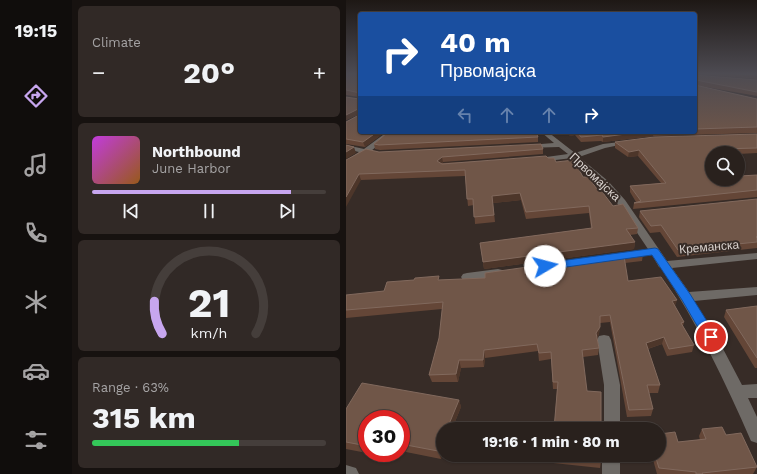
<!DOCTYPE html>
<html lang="en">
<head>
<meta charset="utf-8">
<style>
	:root { --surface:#29211d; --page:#312926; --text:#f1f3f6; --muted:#a5a3a4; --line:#453e3b; --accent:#c7a6ef }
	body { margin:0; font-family:"Work Sans",sans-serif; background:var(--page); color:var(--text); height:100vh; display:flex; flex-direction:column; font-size:15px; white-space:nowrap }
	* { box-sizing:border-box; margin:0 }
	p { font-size:13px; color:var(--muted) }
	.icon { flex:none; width:22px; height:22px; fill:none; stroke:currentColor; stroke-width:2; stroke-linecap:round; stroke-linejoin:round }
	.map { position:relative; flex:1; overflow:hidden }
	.sheet { display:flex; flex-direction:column; gap:6px; padding:6px; background:#171210; width:274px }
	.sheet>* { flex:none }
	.top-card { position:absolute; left:12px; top:12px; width:339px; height:122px; border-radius:4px; box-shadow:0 1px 3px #0004,0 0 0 1px var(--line); background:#1a4fa0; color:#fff; overflow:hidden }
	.tools { position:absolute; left:359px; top:146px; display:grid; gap:8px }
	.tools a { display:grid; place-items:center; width:40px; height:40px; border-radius:50%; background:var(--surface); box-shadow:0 1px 3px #0004,0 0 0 1px var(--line); font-size:20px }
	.speed { position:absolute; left:12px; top:410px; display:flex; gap:8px; font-size:20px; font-weight:700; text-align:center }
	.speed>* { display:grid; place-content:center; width:52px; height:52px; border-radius:50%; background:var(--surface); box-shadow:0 1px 3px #0004,0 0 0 1px var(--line); line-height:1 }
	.speed .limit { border:6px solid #d22; background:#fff; color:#111 }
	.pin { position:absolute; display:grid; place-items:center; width:34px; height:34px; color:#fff; margin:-17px; border:2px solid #fff; border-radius:50%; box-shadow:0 1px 4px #0007 }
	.me { position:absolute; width:44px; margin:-22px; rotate:82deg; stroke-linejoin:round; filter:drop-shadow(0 0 3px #0008) }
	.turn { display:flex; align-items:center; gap:14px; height:84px; padding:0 16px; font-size:18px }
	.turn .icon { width:52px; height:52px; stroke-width:2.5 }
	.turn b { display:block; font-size:28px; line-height:34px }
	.lanes { display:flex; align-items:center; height:38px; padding:0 16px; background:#0003; justify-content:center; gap:20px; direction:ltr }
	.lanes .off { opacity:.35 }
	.big { font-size:30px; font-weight:700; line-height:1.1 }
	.sheet .tile { flex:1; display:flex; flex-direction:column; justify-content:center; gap:6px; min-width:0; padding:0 14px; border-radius:6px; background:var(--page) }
	.sheet .dial { align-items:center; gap:0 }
	.dial svg { height:104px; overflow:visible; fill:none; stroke:var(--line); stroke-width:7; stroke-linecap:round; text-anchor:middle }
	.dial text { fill:var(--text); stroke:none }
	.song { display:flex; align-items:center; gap:12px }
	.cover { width:48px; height:48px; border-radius:6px; background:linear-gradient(135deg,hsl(290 70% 55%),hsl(30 70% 35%)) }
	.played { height:4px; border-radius:2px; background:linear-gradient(90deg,var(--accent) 85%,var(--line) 85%) }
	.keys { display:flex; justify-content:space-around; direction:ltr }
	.heat { display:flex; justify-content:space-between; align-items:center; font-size:22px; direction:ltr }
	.charge { height:6px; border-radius:3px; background:linear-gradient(90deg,#34c759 63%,var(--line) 0) }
	.trip { position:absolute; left:90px; top:422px; width:230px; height:40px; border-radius:20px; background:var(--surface); box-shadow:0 1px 3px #0004,0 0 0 1px var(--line); font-weight:700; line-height:40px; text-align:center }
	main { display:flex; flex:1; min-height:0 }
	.tab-bar { display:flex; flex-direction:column; width:72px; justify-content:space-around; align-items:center; background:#100d0c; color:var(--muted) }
	.tab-bar .icon { width:28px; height:28px }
	.tab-bar .active { color:var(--accent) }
	.tab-bar b { font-size:18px; color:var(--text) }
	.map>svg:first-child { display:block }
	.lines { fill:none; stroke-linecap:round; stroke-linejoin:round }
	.minor { fill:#6e6a66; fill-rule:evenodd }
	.wall { fill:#644637 }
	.shaded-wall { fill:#4d362a }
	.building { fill:#705648; stroke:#81695d }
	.route { fill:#1a73e8; stroke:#114b97 }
	.labels { text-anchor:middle; stroke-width:4; stroke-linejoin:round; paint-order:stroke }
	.street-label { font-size:12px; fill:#d9d2ce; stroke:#372c27 }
</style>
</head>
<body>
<main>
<nav class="tab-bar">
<b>19:15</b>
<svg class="icon active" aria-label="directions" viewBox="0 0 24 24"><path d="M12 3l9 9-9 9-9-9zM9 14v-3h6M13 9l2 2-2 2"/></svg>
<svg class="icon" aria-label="music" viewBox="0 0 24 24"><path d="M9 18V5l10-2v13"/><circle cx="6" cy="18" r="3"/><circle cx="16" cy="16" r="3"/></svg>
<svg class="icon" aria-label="phone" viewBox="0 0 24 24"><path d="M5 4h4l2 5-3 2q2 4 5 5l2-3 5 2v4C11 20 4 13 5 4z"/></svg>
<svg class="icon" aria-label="climate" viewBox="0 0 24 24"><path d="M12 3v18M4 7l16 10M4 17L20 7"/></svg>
<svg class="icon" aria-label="car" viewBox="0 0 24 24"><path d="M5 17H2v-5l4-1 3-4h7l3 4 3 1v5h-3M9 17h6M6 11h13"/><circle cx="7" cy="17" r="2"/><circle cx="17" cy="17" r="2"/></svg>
<svg class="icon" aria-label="filters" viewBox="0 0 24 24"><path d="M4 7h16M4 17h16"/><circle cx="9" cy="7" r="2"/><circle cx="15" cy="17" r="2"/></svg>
</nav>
<section class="sheet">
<div class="tile"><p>Climate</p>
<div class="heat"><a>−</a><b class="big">20°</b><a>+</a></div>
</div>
<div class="tile">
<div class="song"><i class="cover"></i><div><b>Northbound</b><p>June Harbor</p></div></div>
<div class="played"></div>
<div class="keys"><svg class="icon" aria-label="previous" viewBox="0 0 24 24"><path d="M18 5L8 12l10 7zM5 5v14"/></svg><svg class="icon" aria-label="pause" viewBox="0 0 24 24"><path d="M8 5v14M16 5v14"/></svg><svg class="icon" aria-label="next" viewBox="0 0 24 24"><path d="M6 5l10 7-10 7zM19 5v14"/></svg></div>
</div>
<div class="tile dial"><svg viewBox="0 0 100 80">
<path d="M14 69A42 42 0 1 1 86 69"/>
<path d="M14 69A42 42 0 0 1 8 44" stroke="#c7a6ef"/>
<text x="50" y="56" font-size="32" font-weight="700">21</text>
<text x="50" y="72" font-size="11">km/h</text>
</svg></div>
<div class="tile"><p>Range · 63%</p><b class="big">315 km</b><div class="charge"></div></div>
</section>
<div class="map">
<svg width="411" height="474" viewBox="0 0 411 474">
	<rect width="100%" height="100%" fill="#372c27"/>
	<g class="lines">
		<path class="minor" d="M 41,132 L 48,132 L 25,151 L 31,152 L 31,156 L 20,154 L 0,166 L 0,161 L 13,152 L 0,149 L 0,145 L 18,149 Z
			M 195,132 L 202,132 L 229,153 L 257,144 L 283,141 L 283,143 L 259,148 L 233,157 L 262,181 L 279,200 L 321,261 L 411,253 L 411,259 L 326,268 L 343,292 L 411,287 L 411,295 L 348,301 L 375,345 L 396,385 L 411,384 L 411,398 L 402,398 L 411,417 L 411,443 L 405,441 C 379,381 351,323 315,268 L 313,267 L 306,255 L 283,258 L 278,255 L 283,252 L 302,249 L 265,194 L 226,158 L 193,162 L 193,158 L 222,154 L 213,147 L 180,148 L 180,146 L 182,145 L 208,143 Z
			M 152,269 L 156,270 L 158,273 L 156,276 L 121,281 L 117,280 L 115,277 L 117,274 L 121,273 Z
			M 258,335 L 263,336 L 265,340 L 274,385 L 274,429 L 258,429 L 258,385 L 251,340 L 253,336 Z
			M 256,455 L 274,455 L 274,474 L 256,474 Z
			M 0,465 L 10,468 L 13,474 L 0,474 Z"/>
	</g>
	<path class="wall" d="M 0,73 L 39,132 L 19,147 L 0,144 L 0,122 L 13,115 L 13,114 L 0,120 L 0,97 L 13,99 L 13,97 L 0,95 Z
		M 349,73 L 411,73 L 411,79 L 349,74 Z
		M 349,75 L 411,80 L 411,96 L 349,85 L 411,99 L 411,133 L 307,136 L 257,142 L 255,141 L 235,142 L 229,135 L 224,136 L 221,132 L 349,132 Z
		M 411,134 L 411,153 L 392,154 L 392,153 L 366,153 L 394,176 L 411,175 L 411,197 L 287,209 L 288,203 L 290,202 L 284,192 L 284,186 L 315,183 L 292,156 L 282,157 L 269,148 L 269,142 Z
		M 192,137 L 192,142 L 34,150 L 29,149 L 28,144 Z
		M 197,149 L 197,154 L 97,162 L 96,163 L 202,158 L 237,177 L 251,189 L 267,206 L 292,228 L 291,234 L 284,235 L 289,242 L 288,249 L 138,269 L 134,243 L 245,228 L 243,213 L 180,219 L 175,200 L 147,203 L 149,222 L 129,224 L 128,205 L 122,206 L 119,176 L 15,180 L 0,160 L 33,152 Z
		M 411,199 L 411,248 L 331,257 L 314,232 L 304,233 L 293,217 L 294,211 Z
		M 297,254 L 296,261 L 279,263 L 282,281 L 329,306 L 338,322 L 337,326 L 348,345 L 346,352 L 321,356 L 316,344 L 302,349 L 314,385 L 312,393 L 303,393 L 307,409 L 305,416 L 281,417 L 264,322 L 254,323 L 253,334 L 251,338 L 253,348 L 252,355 L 237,357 L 208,429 L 211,389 L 207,389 L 205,359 L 193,361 L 192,351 L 139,358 L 138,367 L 115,368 L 112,382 L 86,382 L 83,375 L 93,338 L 96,309 L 0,318 L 0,296 L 38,291 L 68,280 L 94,280 L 139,278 L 139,273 Z
		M 411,306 L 411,368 L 409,368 L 378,317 L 380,310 Z
		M 113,400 L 115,407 L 106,429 L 97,429 L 95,459 L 55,451 L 55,419 L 21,419 L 21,453 L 0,449 L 0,409 Z
		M 356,429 L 380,435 L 411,467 L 407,474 L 311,474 L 306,456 L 306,455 L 313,455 L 314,449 L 313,445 L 313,438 L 314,434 L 332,442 L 354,440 L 353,436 Z
		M 22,453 L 48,453 L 46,458 Z
		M 170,455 L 255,455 L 255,461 L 254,468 L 170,459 Z"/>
	<path class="shaded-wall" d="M 12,109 L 13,114 L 0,120 L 0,115 Z
		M 31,132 L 39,132 L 19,147 L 17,142 Z
		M 224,132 L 229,132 L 229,135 L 224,136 Z
		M 295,132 L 308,132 L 307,136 L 257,142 L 257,137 Z
		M 8,147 L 10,153 L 0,159 L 0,152 Z
		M 293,150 L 292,156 L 282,157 L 283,152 Z
		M 96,157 L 97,162 L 92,167 L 91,161 Z
		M 13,174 L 15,180 L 0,207 L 0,197 Z
		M 174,193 L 175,200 L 147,203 L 146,196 Z
		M 289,242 L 288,249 L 138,269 L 137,262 Z
		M 331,300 L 329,307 L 326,301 Z
		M 254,327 L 253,334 L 250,340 L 250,333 Z
		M 318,337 L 316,344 L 298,350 L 300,343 Z
		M 138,350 L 139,358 L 138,367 L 137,360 Z
		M 113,360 L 115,368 L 112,382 L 110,374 Z
		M 113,400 L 115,407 L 106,429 L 101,429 Z
		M 97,440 L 97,453 L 95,459 L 92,451 Z
		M 43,453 L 48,453 L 46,458 Z"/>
	<path class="building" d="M 0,73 L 14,73 L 14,93 L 0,90 Z
		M 375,73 L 411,73 L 411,75 Z
		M 349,75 L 411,80 L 411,92 L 350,80 L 349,81 Z
		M 349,85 L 411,99 L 411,127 L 349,129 Z
		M 14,94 L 14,132 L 31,132 L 17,142 L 0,139 L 0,122 L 13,115 L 14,109 L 12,109 L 0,115 L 0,97 L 13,99 Z
		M 42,132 L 190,132 L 192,137 L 33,145 L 28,144 Z
		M 231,132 L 295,132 L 257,137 L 256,135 L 235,137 Z
		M 411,134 L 411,148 L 372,149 L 376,152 L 366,153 L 366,179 L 392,179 L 392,175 L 394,176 L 411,175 L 411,190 L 288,203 L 295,201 L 284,186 L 320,183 L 293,150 L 283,152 L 269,142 L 308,137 Z
		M 195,144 L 197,149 L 96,157 L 91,161 L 96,164 L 200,156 L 202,158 L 208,158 L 210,162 L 228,160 L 237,177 L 242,177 L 251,189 L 254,189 L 267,206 L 277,204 L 292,228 L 280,229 L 289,242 L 137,262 L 134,243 L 246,228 L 243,206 L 180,212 L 174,193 L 146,196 L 148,215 L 128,217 L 127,199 L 121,199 L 119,170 L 13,174 L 0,197 L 0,160 L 20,149 L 33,152 Z
		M 0,145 L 8,147 L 0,152 Z
		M 411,199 L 411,236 L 410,237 L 411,238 L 411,242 L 332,250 L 315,225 L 305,226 L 294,211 Z
		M 295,251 L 297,254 L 278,256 L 282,281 L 315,277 L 331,300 L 326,301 L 338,322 L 335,323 L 348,345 L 323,349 L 318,337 L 300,343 L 314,385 L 301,385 L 307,409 L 283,410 L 264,315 L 254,316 L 254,327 L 250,333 L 253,348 L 236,350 L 241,391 L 255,392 L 255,429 L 174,429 L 175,424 L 208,429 L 212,382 L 207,382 L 205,352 L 193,353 L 191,344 L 138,350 L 137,360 L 113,360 L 110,374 L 83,375 L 93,338 L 97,302 L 0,310 L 0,295 L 38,291 L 41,282 L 68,280 L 69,278 L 93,276 L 92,280 L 139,278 L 139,273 Z
		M 411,306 L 411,358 L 380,310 Z
		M 16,383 L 113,400 L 101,429 L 97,429 L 97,440 L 92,451 L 55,444 L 55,419 L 21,419 L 21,446 L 0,442 L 0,409 Z
		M 376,427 L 380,435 L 395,433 L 411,467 L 356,473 L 357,474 L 350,474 L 350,472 L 313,468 L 309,455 L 313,455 L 313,449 L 319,448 L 314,434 L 329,432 L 332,442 L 360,439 L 356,429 Z
		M 200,455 L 255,455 L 255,461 Z"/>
	<linearGradient id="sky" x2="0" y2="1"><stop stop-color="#1e1815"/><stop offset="0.53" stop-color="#4d4b52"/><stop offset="1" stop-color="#4d4b52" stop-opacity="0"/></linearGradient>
	<rect width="411" height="139" fill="url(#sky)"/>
	<path class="route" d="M 309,248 L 312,249 L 344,294 L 369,334 L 371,337 L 369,341 L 365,342 L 360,341 L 336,300 L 306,255 L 199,270 L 194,266 L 199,263 Z"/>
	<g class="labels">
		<g class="street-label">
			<text transform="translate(249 177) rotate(43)" y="4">Првомајска</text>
			<text transform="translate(363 247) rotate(-5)" y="4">Креманска</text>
		</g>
	</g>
</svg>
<div class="tools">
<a><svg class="icon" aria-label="search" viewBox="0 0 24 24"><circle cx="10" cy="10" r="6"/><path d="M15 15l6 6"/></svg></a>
</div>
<div class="speed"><div class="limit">30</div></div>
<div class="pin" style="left:365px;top:337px;background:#d93025"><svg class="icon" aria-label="arrive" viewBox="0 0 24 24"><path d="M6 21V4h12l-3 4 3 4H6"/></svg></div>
<svg class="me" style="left:199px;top:266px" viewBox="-20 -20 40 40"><circle r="19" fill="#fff"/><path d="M0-13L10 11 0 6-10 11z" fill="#1a73e8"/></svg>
<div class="trip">19:16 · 1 min · 80 m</div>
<div class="top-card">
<div class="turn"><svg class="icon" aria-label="right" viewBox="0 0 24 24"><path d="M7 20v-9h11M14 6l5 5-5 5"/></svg><div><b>40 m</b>Првомајска</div></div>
<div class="lanes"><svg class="icon off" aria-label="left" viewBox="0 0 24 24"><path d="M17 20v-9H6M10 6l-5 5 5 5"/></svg><svg class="icon off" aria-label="ahead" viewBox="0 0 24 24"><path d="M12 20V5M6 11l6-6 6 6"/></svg><svg class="icon off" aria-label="ahead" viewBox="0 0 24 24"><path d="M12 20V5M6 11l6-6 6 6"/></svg><svg class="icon" aria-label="right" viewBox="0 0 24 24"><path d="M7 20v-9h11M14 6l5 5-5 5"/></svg></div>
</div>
</div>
</main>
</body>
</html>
